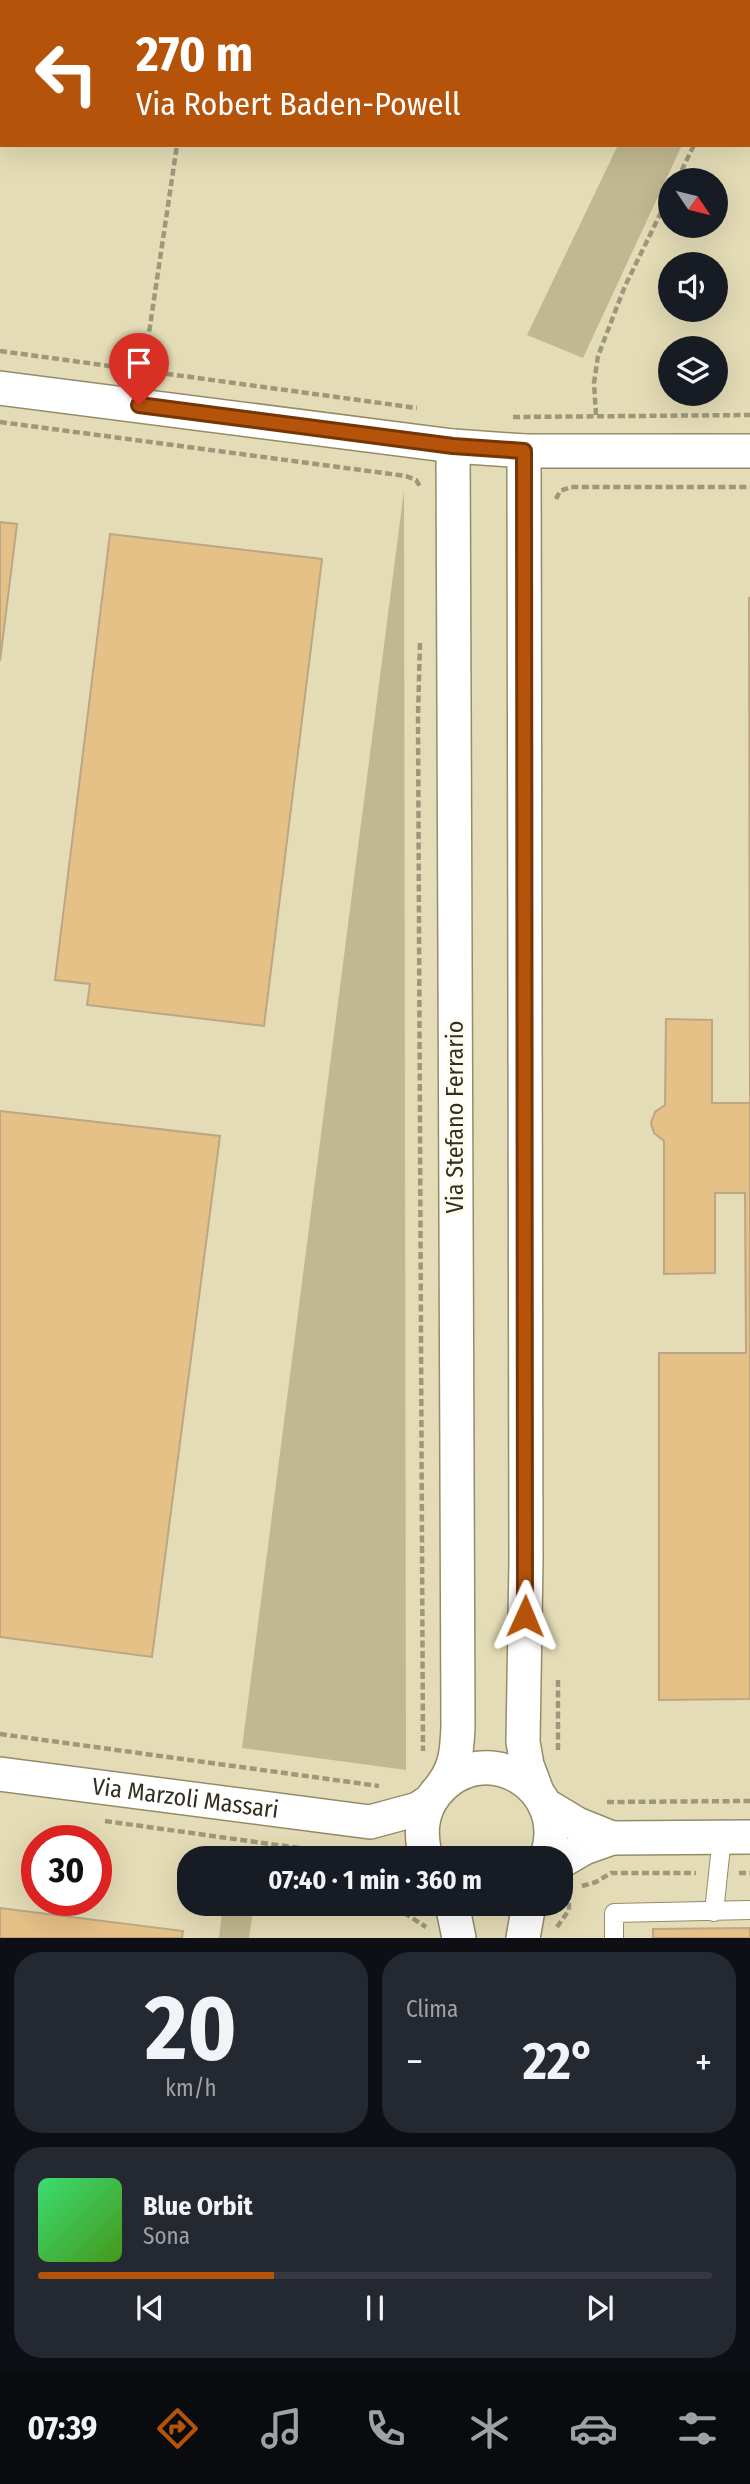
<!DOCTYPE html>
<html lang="it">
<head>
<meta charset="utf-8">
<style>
	:root { --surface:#171b24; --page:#242831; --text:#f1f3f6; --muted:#9ea1a6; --line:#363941; --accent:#b45309 }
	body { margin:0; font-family:"Fira Sans Condensed",sans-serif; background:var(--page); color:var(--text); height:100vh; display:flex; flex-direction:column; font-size:26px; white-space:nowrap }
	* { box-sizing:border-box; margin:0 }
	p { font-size:23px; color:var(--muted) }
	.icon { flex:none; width:38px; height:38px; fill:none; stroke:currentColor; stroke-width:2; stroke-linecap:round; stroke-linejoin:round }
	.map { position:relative; height:1938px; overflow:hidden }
	.sheet { display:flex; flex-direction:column; gap:14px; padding:14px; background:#0d0f14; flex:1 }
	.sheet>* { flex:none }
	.guide { position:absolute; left:0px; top:0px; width:751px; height:147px; box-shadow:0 7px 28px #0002; background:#b45309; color:#fff; overflow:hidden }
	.needle { width:46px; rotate:125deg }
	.tools { position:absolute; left:658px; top:168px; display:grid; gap:14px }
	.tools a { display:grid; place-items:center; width:70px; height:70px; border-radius:50%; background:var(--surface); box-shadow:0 7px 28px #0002; font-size:35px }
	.speed { position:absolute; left:21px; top:1825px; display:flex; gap:14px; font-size:35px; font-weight:700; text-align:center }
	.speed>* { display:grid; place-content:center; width:91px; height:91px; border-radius:50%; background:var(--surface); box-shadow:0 7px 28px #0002; line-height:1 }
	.speed .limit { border:10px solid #d22; background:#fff; color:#111 }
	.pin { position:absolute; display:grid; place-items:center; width:60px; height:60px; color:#fff; margin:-72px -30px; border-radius:50% 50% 50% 0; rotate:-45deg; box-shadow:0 0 7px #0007 }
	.pin .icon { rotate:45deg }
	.me { position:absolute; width:77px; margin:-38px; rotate:1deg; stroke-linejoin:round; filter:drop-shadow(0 0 5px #0008) }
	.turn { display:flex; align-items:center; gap:24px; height:147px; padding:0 21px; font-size:32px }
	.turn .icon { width:91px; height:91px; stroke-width:2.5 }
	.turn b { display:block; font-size:49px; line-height:60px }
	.big { font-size:52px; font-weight:700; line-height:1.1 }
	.sheet .widget { flex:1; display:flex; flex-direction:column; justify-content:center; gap:10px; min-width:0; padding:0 24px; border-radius:28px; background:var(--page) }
	.sheet .dial { align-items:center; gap:0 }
	.dial b { font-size:91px; line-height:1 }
	.song { display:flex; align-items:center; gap:21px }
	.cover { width:84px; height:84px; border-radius:10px; background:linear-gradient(135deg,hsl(140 70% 55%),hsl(100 70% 35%)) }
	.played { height:7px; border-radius:4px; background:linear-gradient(90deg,var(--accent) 35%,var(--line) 35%) }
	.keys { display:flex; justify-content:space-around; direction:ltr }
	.heat { display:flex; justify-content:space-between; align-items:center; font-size:38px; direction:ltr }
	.sheet .tiles { flex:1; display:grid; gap:14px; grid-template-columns:1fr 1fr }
	.widget:last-child { grid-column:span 2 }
	.trip { position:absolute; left:177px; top:1846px; width:396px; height:70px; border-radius:28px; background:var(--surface); box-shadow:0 7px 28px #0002; font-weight:700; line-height:70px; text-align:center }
	.dock { display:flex; height:112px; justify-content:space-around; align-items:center; background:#090b0e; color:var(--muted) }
	.dock .icon { width:49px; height:49px }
	.dock .on { color:var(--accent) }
	.dock b { font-size:32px; color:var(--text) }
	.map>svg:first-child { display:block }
	.green { fill:#c1b891 }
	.building { fill:#e5c087; stroke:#bca686; stroke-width:2 }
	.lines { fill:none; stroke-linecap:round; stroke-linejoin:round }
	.lane-casing { stroke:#948c68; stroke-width:20 }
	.street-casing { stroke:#948c68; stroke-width:36 }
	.path { stroke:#9e987b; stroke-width:4.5; stroke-dasharray:7 3.5; stroke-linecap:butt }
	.lane { stroke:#fff; stroke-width:18 }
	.street { stroke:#fff; stroke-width:33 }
	.route-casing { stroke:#753606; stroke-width:18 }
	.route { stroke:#b45309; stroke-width:12 }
	.labels { text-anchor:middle; stroke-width:7; stroke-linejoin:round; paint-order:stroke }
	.street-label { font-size:24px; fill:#322f20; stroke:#fffdf1 }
</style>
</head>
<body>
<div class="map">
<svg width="750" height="1938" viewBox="0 0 750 1938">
	<rect width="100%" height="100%" fill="#e4dcb6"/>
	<path class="green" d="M 618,145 L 682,145 L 583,358 L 527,335 Z
		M 404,490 L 406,1770 L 242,1748 Z
		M 223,1904 L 254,1904 L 249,1938 L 219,1938 Z"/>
	<path class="building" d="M 0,522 L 17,524 L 0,661 Z
		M 110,534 L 322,559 L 264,1026 L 87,1005 L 90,984 L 55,980 Z
		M 749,598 L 750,598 L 750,1699 L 659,1700 L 659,1353 L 746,1353 L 745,1193 L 715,1193 L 715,1273 L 664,1274 L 664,1141 L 654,1133 L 651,1123 L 655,1112 L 665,1105 L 666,1019 L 712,1020 L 712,1103 L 750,1103 Z
		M 0,1111 L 220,1136 L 152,1657 L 0,1637 Z
		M 0,1908 L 183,1931 L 182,1938 L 0,1938 Z
		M 750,1928 L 750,1938 L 653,1938 L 653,1929 Z"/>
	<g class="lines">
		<defs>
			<path id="lane" d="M 714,1912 L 722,1837
				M 614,1938 L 614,1913 L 750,1910"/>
			<g id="street">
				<path d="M 0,388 L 453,446 L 524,451 L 750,451"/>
				<path d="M 524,451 L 526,1561 L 523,1742 L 527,1765 L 536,1789"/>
				<path id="s1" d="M 0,1774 L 370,1822 L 418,1809 L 430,1801"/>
				<path d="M 443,1784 C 456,1767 457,1749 458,1727 L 453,446"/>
				<path d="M 547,1806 L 577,1824 L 612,1838 L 750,1837"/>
				<path d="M 426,1858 C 420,1835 420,1813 436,1793 C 484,1734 573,1788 546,1858"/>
				<path d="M 560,1862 L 584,1848 L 612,1838"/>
				<path d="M 452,1904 L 459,1938"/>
				<path d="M 523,1938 L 529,1904"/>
			</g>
		</defs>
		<use href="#lane" class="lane-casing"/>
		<use href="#street" class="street-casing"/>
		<path class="path" d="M 196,2 L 196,0
			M 749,34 L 750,32
			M 677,180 L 694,145
			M 0,351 L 417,408
			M 143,373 L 177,145
			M 596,415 L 594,383 L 598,356 L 625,286 L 670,194
			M 513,417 L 750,415
			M 0,422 L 406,476 L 416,480 L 421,488
			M 556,499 L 560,491 L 571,487 L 750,487
			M 420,643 L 418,716 L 423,1751
			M 558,1680 L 558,1751
			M 0,1734 L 379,1786
			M 607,1802 L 750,1801
			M 105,1821 L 371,1858
			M 739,1873 L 750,1873
			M 582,1886 L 596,1882 L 611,1873 L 696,1873
			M 398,1904 L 406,1914 L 426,1927
			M 557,1927 L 569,1910 L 569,1891"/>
		<use href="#lane" class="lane"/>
		<use href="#street" class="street"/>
	</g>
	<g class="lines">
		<defs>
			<path id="route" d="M 139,405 L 453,446 L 524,451 L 525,1616"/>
		</defs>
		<use href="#route" class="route-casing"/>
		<use href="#route" class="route"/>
	</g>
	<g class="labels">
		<g class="street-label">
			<text transform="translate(455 1117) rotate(-90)" y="8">Via Stefano Ferrario</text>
			<text dy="8" stroke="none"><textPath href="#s1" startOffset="187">Via Marzoli Massari</textPath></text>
		</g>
	</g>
</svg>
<div class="tools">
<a><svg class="needle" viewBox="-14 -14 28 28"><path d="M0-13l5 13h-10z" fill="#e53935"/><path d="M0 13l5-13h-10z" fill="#9ea1a6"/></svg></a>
<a><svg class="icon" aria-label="sound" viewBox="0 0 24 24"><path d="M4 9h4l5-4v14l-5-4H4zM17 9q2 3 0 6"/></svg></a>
<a><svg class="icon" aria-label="layers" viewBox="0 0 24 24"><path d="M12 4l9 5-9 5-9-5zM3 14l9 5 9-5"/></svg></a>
</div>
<div class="speed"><div class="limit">30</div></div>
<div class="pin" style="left:139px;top:405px;background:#d93025"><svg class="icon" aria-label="arrive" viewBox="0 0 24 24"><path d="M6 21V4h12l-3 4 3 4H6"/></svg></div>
<svg class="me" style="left:525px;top:1616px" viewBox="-20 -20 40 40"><path d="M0-17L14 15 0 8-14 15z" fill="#b45309" stroke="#fff" stroke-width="4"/></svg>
<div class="trip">07:40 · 1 min · 360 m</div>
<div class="guide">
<div class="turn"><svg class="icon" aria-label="left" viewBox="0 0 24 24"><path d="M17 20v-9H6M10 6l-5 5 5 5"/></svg><div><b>270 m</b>Via Robert Baden-Powell</div></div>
</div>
</div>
<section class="sheet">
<div class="tiles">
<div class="widget dial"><b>20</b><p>km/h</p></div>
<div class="widget"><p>Clima</p>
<div class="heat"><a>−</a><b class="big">22°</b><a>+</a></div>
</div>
<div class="widget">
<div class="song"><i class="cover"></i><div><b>Blue Orbit</b><p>Sona</p></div></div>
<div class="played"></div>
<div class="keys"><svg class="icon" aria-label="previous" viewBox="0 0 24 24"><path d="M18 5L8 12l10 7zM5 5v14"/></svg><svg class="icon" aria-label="pause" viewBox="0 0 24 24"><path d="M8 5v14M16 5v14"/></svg><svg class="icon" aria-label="next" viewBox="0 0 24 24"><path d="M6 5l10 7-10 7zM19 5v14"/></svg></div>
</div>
</div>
</section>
<nav class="dock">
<b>07:39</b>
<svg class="icon on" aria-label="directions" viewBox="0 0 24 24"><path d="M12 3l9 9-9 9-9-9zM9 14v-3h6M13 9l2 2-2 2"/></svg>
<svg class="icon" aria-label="music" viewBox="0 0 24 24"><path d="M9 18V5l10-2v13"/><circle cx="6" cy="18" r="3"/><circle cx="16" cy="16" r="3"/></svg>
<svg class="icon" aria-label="phone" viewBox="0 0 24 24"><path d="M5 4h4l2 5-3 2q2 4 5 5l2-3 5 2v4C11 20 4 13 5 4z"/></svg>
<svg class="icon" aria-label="climate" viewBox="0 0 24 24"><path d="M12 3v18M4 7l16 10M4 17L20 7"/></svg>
<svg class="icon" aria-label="car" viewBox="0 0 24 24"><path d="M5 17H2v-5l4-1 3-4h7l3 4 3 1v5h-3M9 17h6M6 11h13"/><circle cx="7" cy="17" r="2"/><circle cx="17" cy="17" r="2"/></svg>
<svg class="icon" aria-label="filters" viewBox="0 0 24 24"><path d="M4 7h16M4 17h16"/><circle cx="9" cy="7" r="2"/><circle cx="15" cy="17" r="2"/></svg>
</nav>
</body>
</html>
